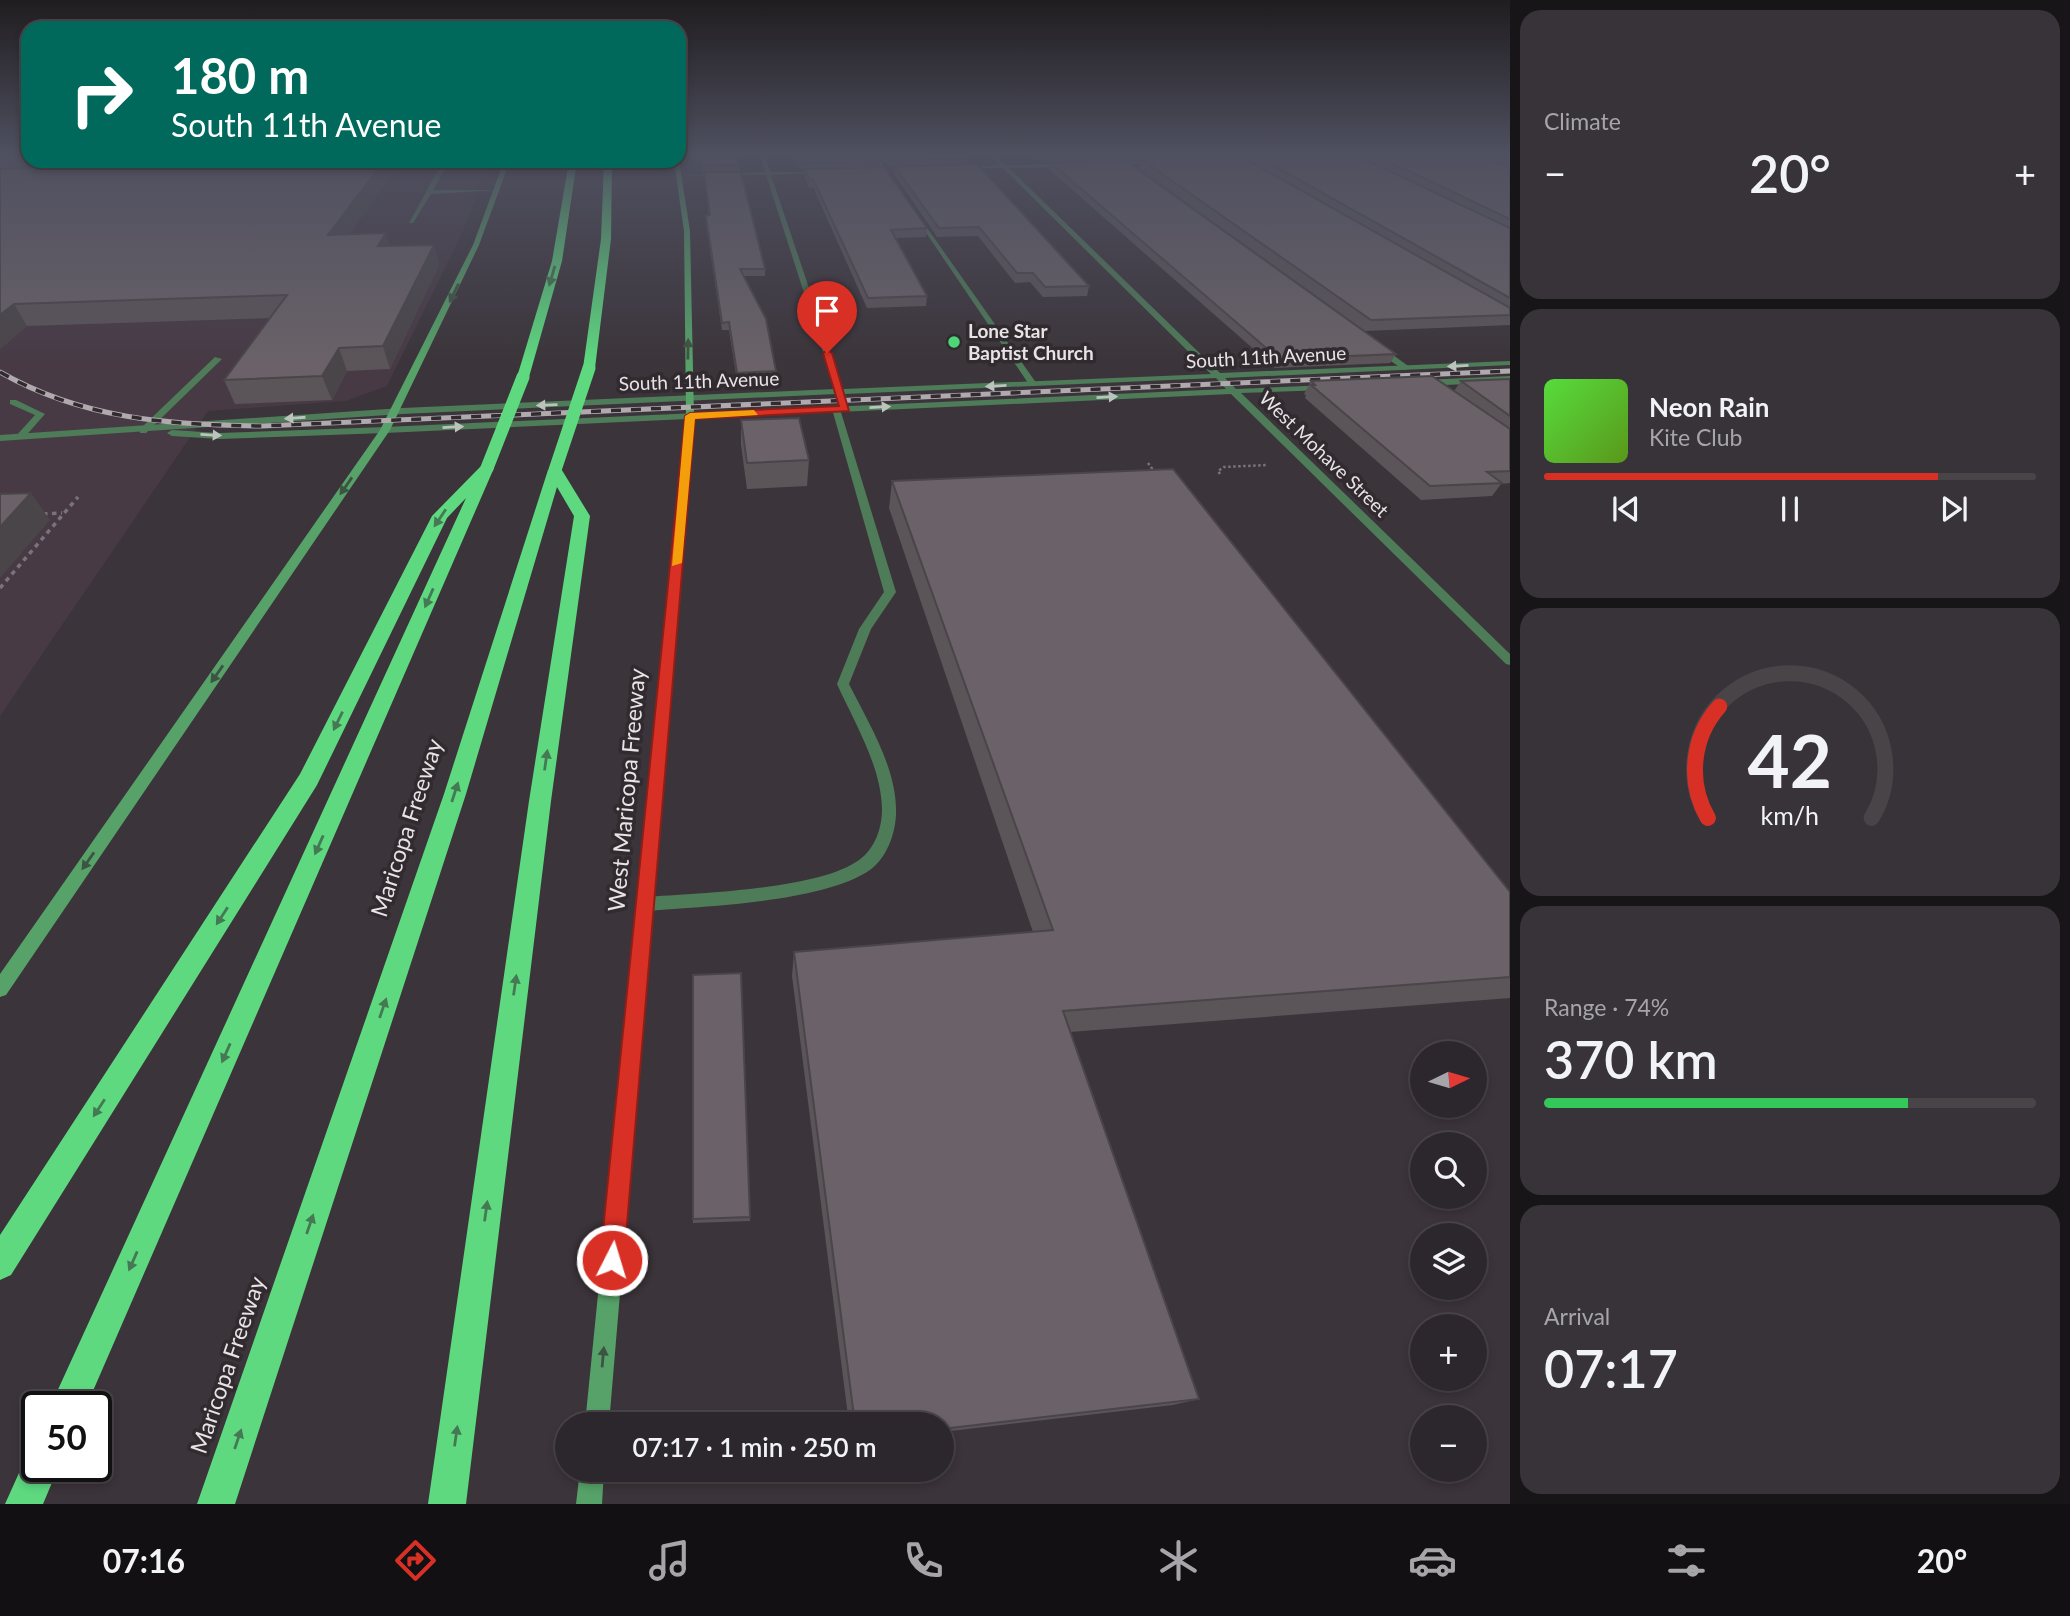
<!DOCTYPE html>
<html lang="en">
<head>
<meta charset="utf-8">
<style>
	:root { --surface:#2c272c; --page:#383338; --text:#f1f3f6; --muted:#a6a5a9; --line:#484448; --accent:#d93025 }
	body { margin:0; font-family:Lato,sans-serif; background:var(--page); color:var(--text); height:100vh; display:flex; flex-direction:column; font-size:26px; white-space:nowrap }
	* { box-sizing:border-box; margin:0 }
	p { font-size:23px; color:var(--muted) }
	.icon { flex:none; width:38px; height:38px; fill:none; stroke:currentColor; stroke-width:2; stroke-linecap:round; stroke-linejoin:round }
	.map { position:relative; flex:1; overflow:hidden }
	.sheet { display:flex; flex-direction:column; gap:10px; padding:10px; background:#181518; width:560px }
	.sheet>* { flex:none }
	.guide { position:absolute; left:21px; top:21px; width:665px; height:147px; border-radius:21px; box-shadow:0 4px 10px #0003,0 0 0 2px var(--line); background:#00695c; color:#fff; overflow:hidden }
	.needle { width:46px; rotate:85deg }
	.controls { position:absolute; left:1410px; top:1041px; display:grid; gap:14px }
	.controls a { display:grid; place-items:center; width:77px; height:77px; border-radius:50%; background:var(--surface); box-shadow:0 4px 10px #0003,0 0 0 2px var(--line); font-size:35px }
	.speed { position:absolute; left:21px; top:1391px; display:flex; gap:14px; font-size:35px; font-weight:700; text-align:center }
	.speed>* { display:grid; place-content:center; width:91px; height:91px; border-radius:50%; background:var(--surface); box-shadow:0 4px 10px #0003,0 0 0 2px var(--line); line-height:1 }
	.speed .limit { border:4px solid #111; border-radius:10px; background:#fff; color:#111 }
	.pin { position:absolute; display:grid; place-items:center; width:60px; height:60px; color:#fff; margin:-72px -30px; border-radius:50% 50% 50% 0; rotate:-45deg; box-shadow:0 0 7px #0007 }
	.pin .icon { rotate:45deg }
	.me { position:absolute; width:77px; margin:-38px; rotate:5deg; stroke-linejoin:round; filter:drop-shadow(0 0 5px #0008) }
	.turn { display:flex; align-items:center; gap:24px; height:147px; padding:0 35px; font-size:32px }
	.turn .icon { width:91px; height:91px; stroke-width:2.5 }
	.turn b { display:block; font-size:49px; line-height:60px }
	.big { font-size:52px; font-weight:600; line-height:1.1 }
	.sheet .card { flex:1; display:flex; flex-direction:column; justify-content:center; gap:10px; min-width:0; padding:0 24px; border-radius:21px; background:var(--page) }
	.sheet .dial { align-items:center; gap:0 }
	.dial svg { height:182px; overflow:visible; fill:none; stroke:var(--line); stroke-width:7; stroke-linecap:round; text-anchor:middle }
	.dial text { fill:var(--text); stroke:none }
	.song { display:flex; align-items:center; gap:21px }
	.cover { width:84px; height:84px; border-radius:10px; background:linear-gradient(135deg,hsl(110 70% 55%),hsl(90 70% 35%)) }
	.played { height:7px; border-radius:4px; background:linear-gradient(90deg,var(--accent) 80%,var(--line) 80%) }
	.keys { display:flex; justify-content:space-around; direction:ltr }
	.heat { display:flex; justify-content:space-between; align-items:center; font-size:38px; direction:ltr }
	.charge { height:10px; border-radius:5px; background:linear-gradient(90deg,#34c759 74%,var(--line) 0) }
	.trip { position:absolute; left:555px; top:1412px; width:399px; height:70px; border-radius:35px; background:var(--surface); box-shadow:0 4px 10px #0003,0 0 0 2px var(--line); font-weight:600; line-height:70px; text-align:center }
	.dock { display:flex; height:112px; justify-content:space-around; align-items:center; background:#121012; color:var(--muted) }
	.dock .icon { width:49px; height:49px }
	.dock .current { color:var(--accent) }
	.dock b { font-size:32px; color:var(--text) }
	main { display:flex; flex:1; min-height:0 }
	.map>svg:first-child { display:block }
	.built { fill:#473a45 }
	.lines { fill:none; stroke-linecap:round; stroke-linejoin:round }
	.path-far1 { stroke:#7a7479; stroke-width:2.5; stroke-dasharray:2.5 2.5; stroke-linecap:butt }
	.path { stroke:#7a7479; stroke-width:3.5; stroke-dasharray:4.5 4.5; stroke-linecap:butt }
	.service { fill:#4e7b58; fill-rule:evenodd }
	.minor { fill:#4e7b58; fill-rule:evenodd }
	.secondary { fill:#56a269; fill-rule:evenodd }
	.motorway { fill:#5ed980; fill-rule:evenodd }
	.rail-casing { stroke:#b0aaaf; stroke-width:5 }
	.rail { stroke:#312a2f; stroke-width:3.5; stroke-dasharray:10; stroke-linecap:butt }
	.motorway-bridge { stroke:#5ed980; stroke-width:13 }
	.wall { fill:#5b5459; fill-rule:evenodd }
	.shaded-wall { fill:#4a4549 }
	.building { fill:#6a6268; stroke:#4a4549; stroke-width:2 }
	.oneway { fill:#457953 }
	.oneway2 { fill:#3e5443 }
	.oneway3 { fill:#bac4bc }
	.route { fill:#d93025; stroke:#8d1f18; stroke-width:2 }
	.slow { fill:#f59e0b }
	.poi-dot { fill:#4cd677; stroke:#312a2f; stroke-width:2.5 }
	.labels { text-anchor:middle; stroke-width:7; stroke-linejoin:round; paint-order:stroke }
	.far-poi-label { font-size:19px; font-weight:bold; fill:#e8e3e7; stroke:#312a2f; text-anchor:start }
	.far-street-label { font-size:19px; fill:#e8e3e7; stroke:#312a2f }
	.street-label { font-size:23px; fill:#e8e3e7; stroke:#312a2f }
</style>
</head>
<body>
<main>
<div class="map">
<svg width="1510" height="1504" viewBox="0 0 1510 1504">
	<rect width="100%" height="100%" fill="#3b343a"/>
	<path class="built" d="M 0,155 L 28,161 L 489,161 L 464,229 L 387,386 L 346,401 L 208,411 L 0,716 Z"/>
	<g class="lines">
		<path class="path-far1" d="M 1148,463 L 1156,474
			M 1220,474 L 1218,471 L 1224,467 L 1267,465"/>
		<path class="path" d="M 43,514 L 62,513
			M 0,588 L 78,497"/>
		<path class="service" d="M 873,155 L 877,155 L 895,183 L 891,183 Z
			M 1111,155 L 1116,155 L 1140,172 L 1135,173 Z
			M 443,161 L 449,161 L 433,190 L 501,190 L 431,194 L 413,223 L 409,223 Z
			M 914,215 L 918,215 L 1037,384 L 1036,386 L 1030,386 Z
			M 1376,347 L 1382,347 L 1411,368 L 1404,370 L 1376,351 Z
			M 215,357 L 222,359 L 146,433 L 140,433 L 140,429 Z
			M 10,400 L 16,400 L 45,414 L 23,439 L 15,437 L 35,415 L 10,404 Z
			M 833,407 L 840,409 L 896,592 L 871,629 L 849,684 C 868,722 895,765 896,808 C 897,830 888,857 870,870 C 822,903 703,906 645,911 L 639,909 L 637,904 L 639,899 L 645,897 C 697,893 818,890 859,860 C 875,849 882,828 882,809 C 881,765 854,722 837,684 L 859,629 L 884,592 L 832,409 Z"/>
		<path class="minor" d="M 760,155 L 765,155 L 770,172 L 826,172 L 771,175 L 843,389 L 1211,374 L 1003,168 L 959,168 L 1000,165 L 990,155 L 995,155 L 1005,165 L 1070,164 L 1068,167 L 1009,168 L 1220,373 L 1510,361 L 1510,365 L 1225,378 L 1236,389 L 1329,385 L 1330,387 L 1326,390 L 1241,393 L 1510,654 L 1510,665 L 1506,664 L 1231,394 L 385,433 L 219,439 L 172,436 L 167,433 L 172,430 L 219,433 L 385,427 L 1226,389 L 1216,378 L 845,394 L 847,401 L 843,404 L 840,403 L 836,394 L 402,414 L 0,441 L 0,435 L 402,408 L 835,389 L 766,175 L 678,176 L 765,172 Z
			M 1274,158 L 1276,161 L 1225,161 L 1228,159 Z
			M 1159,161 L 1161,164 L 1110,164 L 1113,162 Z
			M 1510,376 L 1510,382 L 1424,386 L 1420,383 L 1424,380 Z"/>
		<path class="secondary" d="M 679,160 L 690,231 L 694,416 L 609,1424 L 585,1424 L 686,416 L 684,231 L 674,161 Z
			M 504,161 L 510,161 L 479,245 L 390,430 L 6,995 L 0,997 L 0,974 L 380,430 L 473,245 Z
			M 580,1470 L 604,1470 L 602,1504 L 576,1504 Z"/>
		<path class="motorway" d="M 569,161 L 577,161 L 562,261 L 529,377 L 523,381 L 517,377 L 552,261 Z
			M 604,161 L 612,161 L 611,239 L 595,368 L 589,372 L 583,368 L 601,239 Z
			M 487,464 L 494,468 L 86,1407 L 50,1407 L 466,498 L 447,518 L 317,785 L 11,1275 L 0,1280 L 0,1235 L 300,774 L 432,516 L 482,465 Z
			M 555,466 L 560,467 L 590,516 L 551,801 L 466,1504 L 428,1504 L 529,801 L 574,516 L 557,487 L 466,794 L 235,1504 L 197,1504 L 444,794 L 548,470 Z
			M 37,1449 L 37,1466 L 59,1466 L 43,1504 L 5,1504 L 28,1453 Z"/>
		<defs>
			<path id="rail" d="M 0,372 C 82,419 169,425 262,426 L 1510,371"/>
		</defs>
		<use href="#rail" class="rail-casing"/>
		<use href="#rail" class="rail"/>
		<path class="motorway-bridge" d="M 487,468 L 523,377
			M 555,470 L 589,368"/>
	</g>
	<path class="wall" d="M 0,155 L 28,155 L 28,161 L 401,161 L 349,234 L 390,246 L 434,245 L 439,265 L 390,369 L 347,371 L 332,400 L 235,404 L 224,380 L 270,318 L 27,326 L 0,349 Z
		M 701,155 L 736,155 L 739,164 L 739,171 L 703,172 Z
		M 795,155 L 874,155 L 878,161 L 878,167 L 801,169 Z
		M 880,155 L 966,155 L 969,159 L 968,164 L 888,166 Z
		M 1032,155 L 1116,155 L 1114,161 L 1041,163 Z
		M 1116,155 L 1359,155 L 1356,155 L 1367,160 L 1370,155 L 1510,155 L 1510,325 L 1365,331 L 1138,168 L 1140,160 L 1128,160 ZM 1257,157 L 1254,164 L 1243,158 Z
		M 1051,163 L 1396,354 L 1390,363 L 1275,368 L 1050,170 Z
		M 895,167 L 1089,286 L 1087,296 L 1043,297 L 1030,282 L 1015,283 L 978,236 L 937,237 L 894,174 Z
		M 805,169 L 927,228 L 926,237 L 896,238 L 927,296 L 926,306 L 867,308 L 813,187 L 809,188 L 805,177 Z
		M 704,172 L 765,269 L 765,276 L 744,276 L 776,371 L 776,379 L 737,381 L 729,330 L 722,330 L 706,223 L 706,216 L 709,215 Z
		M 1510,379 L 1510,483 L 1501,484 L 1492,496 L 1421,500 L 1305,398 L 1306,395 L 1304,394 L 1311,381 L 1454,391 L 1461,381 Z
		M 741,420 L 809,460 L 807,486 L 747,489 L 741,445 Z
		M 892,481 L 1510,892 L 1510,998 L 1070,1032 L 1199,1399 L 1173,1405 L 942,1432 L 942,1424 L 849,1424 L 792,976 L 794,952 L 1033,932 L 889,508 Z
		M 741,973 L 750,1221 L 693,1223 L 693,1219 Z"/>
	<path class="shaded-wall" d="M 384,161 L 401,161 L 335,255 L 328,235 Z
		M 386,233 L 392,253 L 378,246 Z
		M 434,245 L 439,265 L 390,369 L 383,346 Z
		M 14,304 L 27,326 L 0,349 L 0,315 Z
		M 339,348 L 347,371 L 332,400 L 322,376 Z
		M 31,493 L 50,520 L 0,578 L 0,527 Z"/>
	<path class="building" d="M 0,155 L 28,155 L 28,160 L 0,161 Z
		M 701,155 L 736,155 L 739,164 L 703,166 Z
		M 798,155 L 874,155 L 878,161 L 801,163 Z
		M 885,155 L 966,155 L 969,159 L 889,161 Z
		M 1298,155 L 1355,155 L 1510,228 L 1510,298 L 1257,156 Z
		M 1375,155 L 1475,155 L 1510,168 L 1510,219 Z
		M 1497,155 L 1510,155 L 1510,160 Z
		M 1240,156 L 1510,308 L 1510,315 L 1371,320 L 1141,159 Z
		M 32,161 L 384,161 L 328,235 L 386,233 L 378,246 L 434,245 L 383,346 L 339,348 L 322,376 L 224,380 L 287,295 L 14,304 L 0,315 L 0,169 L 34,167 L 36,164 Z
		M 1126,161 L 1396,354 L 1279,359 L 1051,163 Z
		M 977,164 L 1089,286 L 1045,287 L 1033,273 L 1017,273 L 979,227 L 939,228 L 895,167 Z
		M 884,167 L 927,228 L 891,230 L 927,296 L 868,298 L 813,179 L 810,180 L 805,169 Z
		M 704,172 L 741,172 L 765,269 L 740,269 L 766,319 L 776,371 L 737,373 L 729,322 L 722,323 L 706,216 L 710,215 Z
		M 1432,376 L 1510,429 L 1510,471 L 1487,472 L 1502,483 L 1430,486 L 1311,385 L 1315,385 L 1311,381 Z
		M 1510,379 L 1510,416 L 1461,381 Z
		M 799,418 L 809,460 L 747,463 L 741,420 Z
		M 1173,469 L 1510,892 L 1510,977 L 1063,1011 L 1199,1399 L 942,1429 L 942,1424 L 855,1424 L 794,952 L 1053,930 L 892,481 Z
		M 31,493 L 0,527 L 0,494 Z
		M 741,973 L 750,1217 L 693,1219 L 693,975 Z"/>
	<defs><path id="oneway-solid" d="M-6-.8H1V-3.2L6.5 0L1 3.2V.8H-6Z" transform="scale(1.75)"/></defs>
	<g class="oneway">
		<use href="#oneway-solid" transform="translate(552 276) rotate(106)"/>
		<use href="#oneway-solid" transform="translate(440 518) rotate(124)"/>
		<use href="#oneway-solid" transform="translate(429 598) rotate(114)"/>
		<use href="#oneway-solid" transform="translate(338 721) rotate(116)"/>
		<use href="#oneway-solid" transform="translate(546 760) rotate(-82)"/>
		<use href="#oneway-solid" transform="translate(455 792) rotate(-72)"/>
		<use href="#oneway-solid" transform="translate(319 845) rotate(114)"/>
		<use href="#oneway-solid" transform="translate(222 916) rotate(123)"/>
		<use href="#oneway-solid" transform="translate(515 985) rotate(-82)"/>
		<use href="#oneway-solid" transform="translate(383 1008) rotate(-71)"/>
		<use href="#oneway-solid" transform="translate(226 1053) rotate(114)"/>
		<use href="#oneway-solid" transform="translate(99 1108) rotate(123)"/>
		<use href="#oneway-solid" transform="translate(486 1211) rotate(-82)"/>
		<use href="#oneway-solid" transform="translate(310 1224) rotate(-71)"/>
		<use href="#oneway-solid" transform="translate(133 1261) rotate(114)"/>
		<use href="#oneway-solid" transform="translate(456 1436) rotate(-82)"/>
		<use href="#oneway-solid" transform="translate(238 1439) rotate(-71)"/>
	</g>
	<g class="oneway2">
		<use href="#oneway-solid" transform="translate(454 293) rotate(116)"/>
		<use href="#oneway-solid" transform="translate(688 349) rotate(-89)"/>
		<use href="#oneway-solid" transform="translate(346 486) rotate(125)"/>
		<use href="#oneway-solid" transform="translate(217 674) rotate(125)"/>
		<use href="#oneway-solid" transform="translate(88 861) rotate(125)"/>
		<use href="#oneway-solid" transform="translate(603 1357) rotate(-85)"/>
	</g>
	<g class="oneway3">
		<use href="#oneway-solid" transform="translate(1458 366) rotate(177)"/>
		<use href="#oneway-solid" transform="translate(996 386) rotate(177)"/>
		<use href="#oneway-solid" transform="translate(1107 397) rotate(-3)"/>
		<use href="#oneway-solid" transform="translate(547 405) rotate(178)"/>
		<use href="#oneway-solid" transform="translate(880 407) rotate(-3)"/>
		<use href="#oneway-solid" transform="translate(295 418) rotate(176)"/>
		<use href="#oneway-solid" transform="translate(453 427) rotate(-3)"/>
		<use href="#oneway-solid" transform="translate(211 435) rotate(3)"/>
	</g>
	<linearGradient id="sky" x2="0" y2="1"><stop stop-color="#201d20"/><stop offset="0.42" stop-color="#4f5060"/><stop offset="1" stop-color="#4f5060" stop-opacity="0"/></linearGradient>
	<rect width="1510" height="365" fill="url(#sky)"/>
	<path class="route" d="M 827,350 L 832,353 L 849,411 L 695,419 L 624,1260 L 620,1269 L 612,1272 L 603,1269 L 600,1260 L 685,416 L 690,413 L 839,406 L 823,353 Z"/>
	<path class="slow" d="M 754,410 L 758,415 L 695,419 L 682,563 L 672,566 L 685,416 L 690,413 Z"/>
	<circle class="poi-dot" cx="954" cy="342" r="7"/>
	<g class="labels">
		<g class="far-poi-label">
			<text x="968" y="338">Lone Star<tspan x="968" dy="22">Baptist Church</tspan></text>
		</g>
		<g class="far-street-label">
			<text transform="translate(1266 357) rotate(-3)" y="7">South 11th Avenue</text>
			<text transform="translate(699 381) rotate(-2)" y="7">South 11th Avenue</text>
			<text transform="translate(1324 454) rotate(44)" y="7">West Mohave Street</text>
		</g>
		<g class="street-label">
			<text transform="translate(627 790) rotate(-85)" y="8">West Maricopa Freeway</text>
			<text transform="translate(407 828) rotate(-72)" y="8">Maricopa Freeway</text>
			<text transform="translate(228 1365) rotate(-71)" y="8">Maricopa Freeway</text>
		</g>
	</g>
</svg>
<div class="controls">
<a><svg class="needle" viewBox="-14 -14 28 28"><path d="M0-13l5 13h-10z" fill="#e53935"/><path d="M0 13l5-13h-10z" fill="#a6a5a9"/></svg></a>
<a><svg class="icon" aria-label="search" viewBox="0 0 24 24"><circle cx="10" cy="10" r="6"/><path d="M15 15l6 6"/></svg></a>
<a><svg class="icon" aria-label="layers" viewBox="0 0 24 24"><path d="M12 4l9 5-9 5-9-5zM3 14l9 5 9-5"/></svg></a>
<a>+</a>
<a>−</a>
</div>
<div class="speed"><div class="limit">50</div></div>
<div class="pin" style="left:827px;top:353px;background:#d93025"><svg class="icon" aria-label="arrive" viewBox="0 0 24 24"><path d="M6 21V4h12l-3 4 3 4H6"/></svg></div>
<svg class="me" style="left:612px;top:1260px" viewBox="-20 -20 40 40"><circle r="17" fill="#d93025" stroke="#fff" stroke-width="3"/><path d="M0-11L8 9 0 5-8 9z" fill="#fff"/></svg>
<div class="trip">07:17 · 1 min · 250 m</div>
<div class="guide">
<div class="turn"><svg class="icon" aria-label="right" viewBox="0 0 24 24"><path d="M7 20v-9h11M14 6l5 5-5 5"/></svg><div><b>180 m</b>South 11th Avenue</div></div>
</div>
</div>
<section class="sheet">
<div class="card"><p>Climate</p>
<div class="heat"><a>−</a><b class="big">20°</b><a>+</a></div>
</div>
<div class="card">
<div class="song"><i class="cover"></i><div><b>Neon Rain</b><p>Kite Club</p></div></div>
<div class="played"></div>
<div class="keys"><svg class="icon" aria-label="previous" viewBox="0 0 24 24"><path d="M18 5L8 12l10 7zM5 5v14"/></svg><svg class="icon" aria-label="pause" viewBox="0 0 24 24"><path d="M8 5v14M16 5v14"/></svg><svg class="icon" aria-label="next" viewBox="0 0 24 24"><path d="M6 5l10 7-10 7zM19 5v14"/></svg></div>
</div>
<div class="card dial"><svg viewBox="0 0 100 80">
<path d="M14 69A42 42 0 1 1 86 69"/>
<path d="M14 69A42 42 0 0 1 19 20" stroke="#d93025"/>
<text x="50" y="56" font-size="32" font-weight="700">42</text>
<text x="50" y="72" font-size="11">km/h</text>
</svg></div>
<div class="card"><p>Range · 74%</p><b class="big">370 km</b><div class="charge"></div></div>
<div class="card"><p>Arrival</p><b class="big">07:17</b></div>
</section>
</main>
<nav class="dock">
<b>07:16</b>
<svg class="icon current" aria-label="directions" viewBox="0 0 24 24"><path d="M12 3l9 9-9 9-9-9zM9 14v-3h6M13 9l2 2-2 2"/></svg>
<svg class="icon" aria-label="music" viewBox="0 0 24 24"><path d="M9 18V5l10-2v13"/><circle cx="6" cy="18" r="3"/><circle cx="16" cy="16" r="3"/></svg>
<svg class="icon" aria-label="phone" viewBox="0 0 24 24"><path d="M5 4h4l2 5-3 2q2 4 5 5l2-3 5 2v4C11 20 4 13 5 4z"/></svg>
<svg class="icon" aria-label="climate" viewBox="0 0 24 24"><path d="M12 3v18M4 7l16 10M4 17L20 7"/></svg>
<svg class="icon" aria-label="car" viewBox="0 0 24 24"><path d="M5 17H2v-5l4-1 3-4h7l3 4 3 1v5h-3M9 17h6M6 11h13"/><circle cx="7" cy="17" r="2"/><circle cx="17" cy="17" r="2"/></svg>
<svg class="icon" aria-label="filters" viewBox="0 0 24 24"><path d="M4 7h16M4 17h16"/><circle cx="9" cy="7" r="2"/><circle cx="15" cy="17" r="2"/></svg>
<b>20°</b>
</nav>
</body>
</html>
